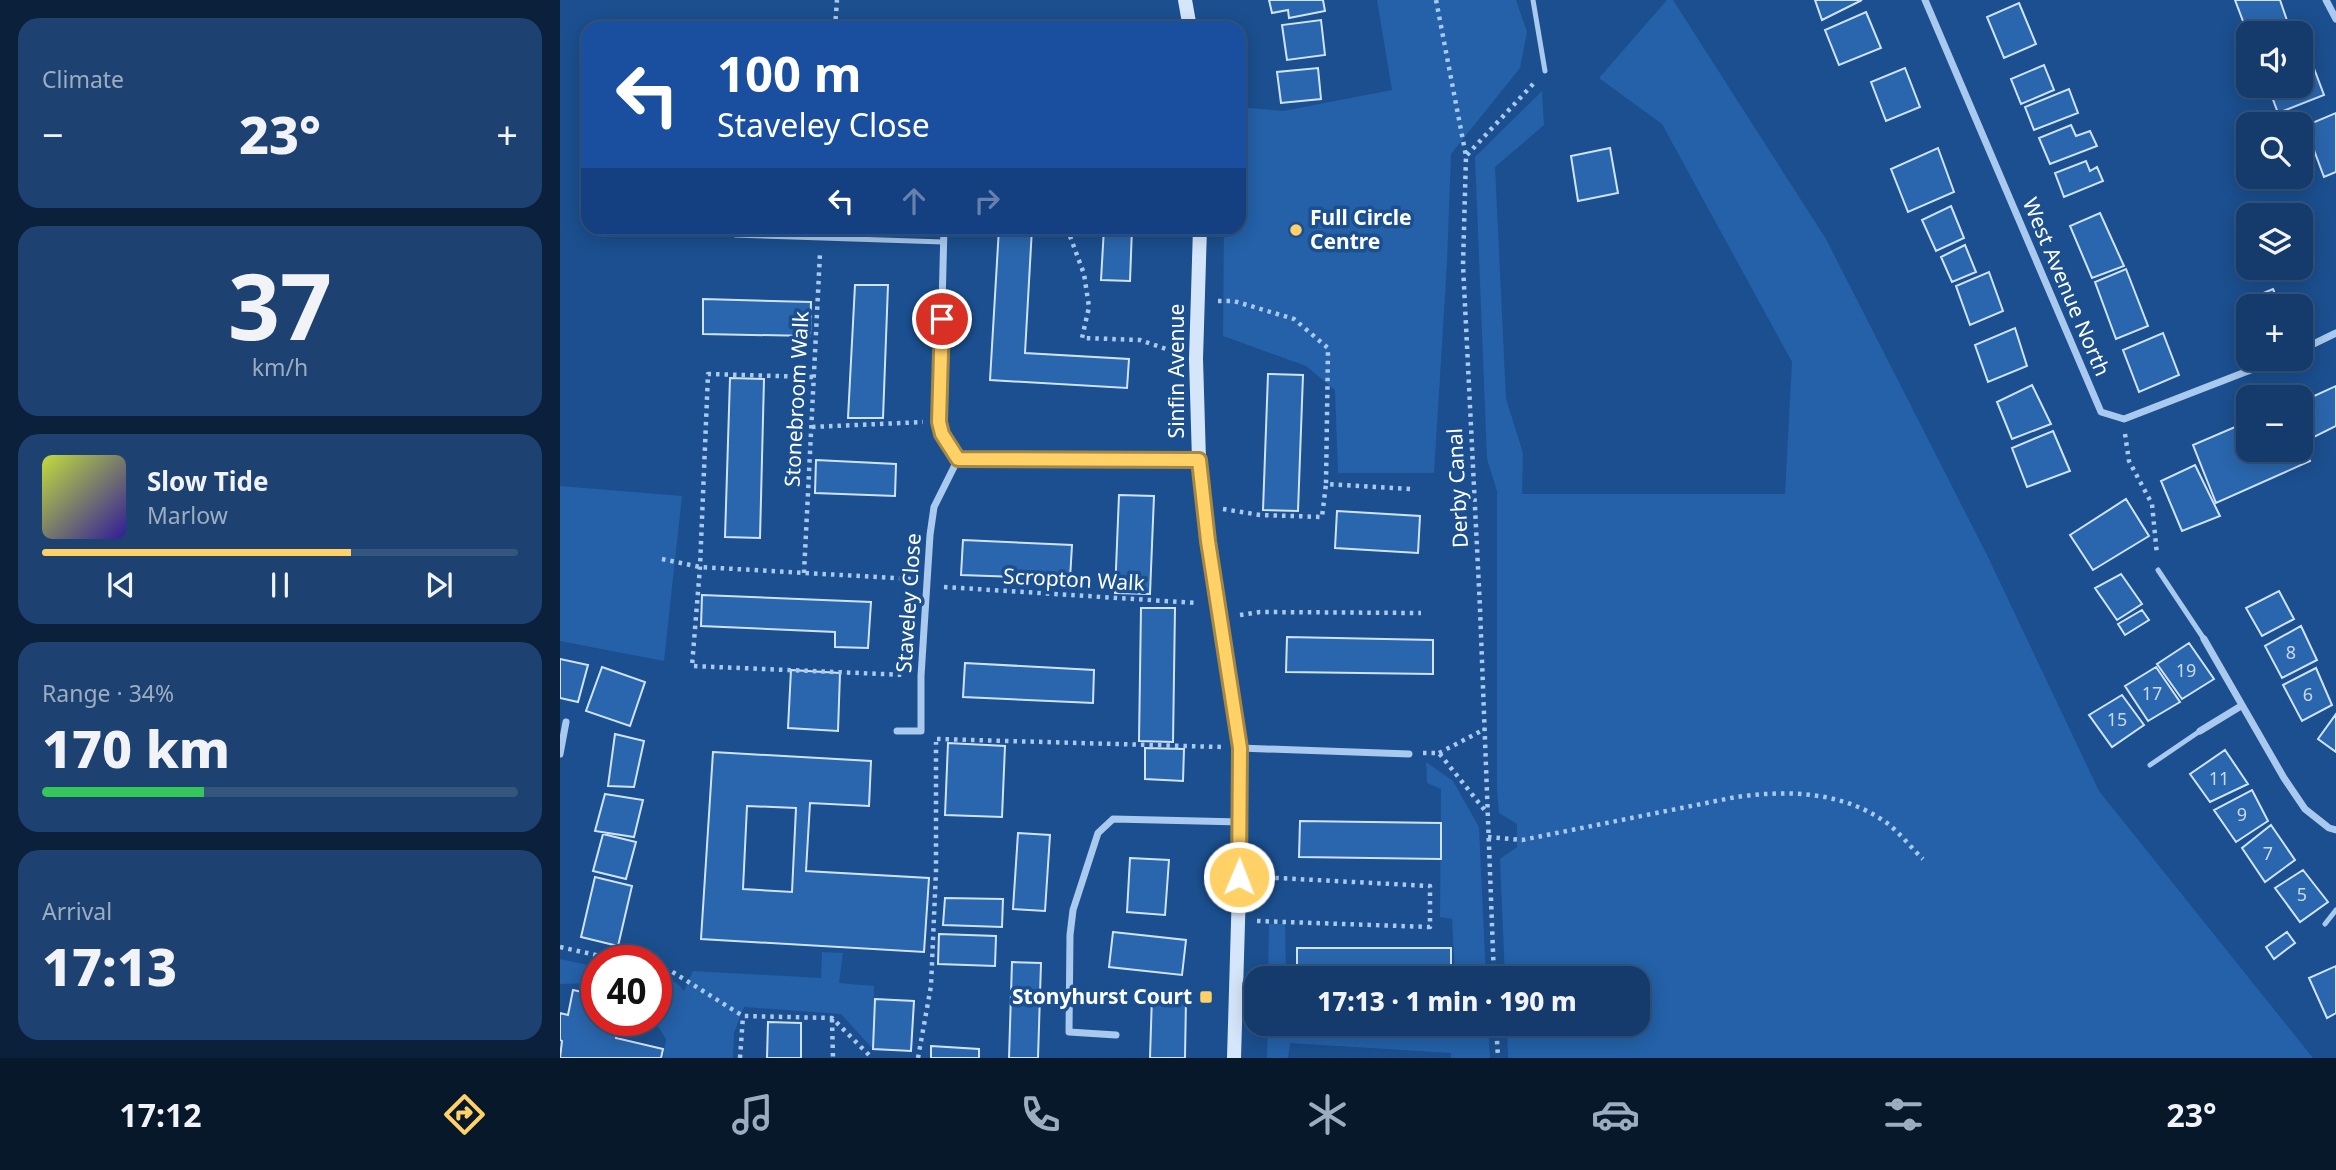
<!DOCTYPE html>
<html lang="en">
<head>
<meta charset="utf-8">
<style>
	:root { --surface:#143b6b; --page:#1d4271; --text:#f1f3f6; --muted:#9dadc1; --line:#33557e; --accent:#ffd166 }
	body { margin:0; font-family:"Noto Sans",sans-serif; background:var(--page); color:var(--text); height:100vh; display:flex; flex-direction:column; font-size:26px; white-space:nowrap }
	* { box-sizing:border-box; margin:0 }
	p { font-size:23px; color:var(--muted) }
	.icon { flex:none; width:38px; height:38px; fill:none; stroke:currentColor; stroke-width:2; stroke-linecap:round; stroke-linejoin:round }
	.map { position:relative; flex:1; overflow:hidden }
	.sheet { display:flex; flex-direction:column; gap:18px; padding:18px; background:#0b203b; width:560px }
	.sheet>* { flex:none }
	.banner { position:absolute; left:21px; top:21px; width:665px; height:214px; border-radius:21px; box-shadow:0 4px 18px #0003,0 0 0 2px var(--line); background:#1a4fa0; color:#fff; overflow:hidden }
	.controls { position:absolute; left:1676px; top:21px; display:grid; gap:14px }
	.controls a { display:grid; place-items:center; width:77px; height:77px; border-radius:14px; background:var(--surface); box-shadow:0 4px 18px #0003,0 0 0 2px var(--line); font-size:35px }
	.speed { position:absolute; left:21px; top:945px; display:flex; gap:14px; font-size:35px; font-weight:700; text-align:center }
	.speed>* { display:grid; place-content:center; width:91px; height:91px; border-radius:50%; background:var(--surface); box-shadow:0 4px 18px #0003,0 0 0 2px var(--line); line-height:1 }
	.speed .limit { border:10px solid #d22; background:#fff; color:#111 }
	.pin { position:absolute; display:grid; place-items:center; width:60px; height:60px; color:#fff; margin:-30px; border:4px solid #fff; border-radius:50%; box-shadow:0 2px 7px #0007 }
	.me { position:absolute; width:77px; margin:-38px; rotate:1deg; stroke-linejoin:round; filter:drop-shadow(0 0 5px #0008) }
	.turn { display:flex; align-items:center; gap:24px; height:147px; padding:0 21px; font-size:32px }
	.turn .icon { width:91px; height:91px; stroke-width:2.5 }
	.turn b { display:block; font-size:49px; line-height:60px }
	.lanes { display:flex; align-items:center; height:66px; padding:0 21px; background:#0003; justify-content:center; gap:35px; direction:ltr }
	.lanes .off { opacity:.35 }
	.big { font-size:52px; font-weight:800; line-height:1.1 }
	.sheet .tile { flex:1; display:flex; flex-direction:column; justify-content:center; gap:10px; min-width:0; padding:0 24px; border-radius:21px; background:var(--page) }
	.sheet .dial { align-items:center; gap:0 }
	.dial b { font-size:91px; line-height:1 }
	.song { display:flex; align-items:center; gap:21px }
	.cover { width:84px; height:84px; border-radius:10px; background:linear-gradient(135deg,hsl(70 70% 55%),hsl(250 70% 35%)) }
	.played { height:7px; border-radius:4px; background:linear-gradient(90deg,var(--accent) 65%,var(--line) 65%) }
	.keys { display:flex; justify-content:space-around; direction:ltr }
	.heat { display:flex; justify-content:space-between; align-items:center; font-size:38px; direction:ltr }
	.charge { height:10px; border-radius:5px; background:linear-gradient(90deg,#34c759 34%,var(--line) 0) }
	.trip { position:absolute; left:684px; top:966px; width:406px; height:70px; border-radius:21px; background:var(--surface); box-shadow:0 4px 18px #0003,0 0 0 2px var(--line); font-weight:800; line-height:70px; text-align:center }
	.dock { display:flex; height:112px; justify-content:space-around; align-items:center; background:#08182b; color:var(--muted) }
	.dock .icon { width:49px; height:49px }
	.dock .current { color:var(--accent) }
	.dock b { font-size:32px; color:var(--text) }
	main { display:flex; flex:1; min-height:0 }
	.map>svg:first-child { display:block }
	.green { fill:#2461a8 }
	.building { fill:#2a66ad; stroke:#cfe3fa; stroke-width:2; fill-rule:evenodd }
	.lines { fill:none; stroke-linecap:round; stroke-linejoin:round }
	.path { stroke:#a9c9ee; stroke-width:4.5; stroke-dasharray:3.5 5; stroke-linecap:butt }
	.lane { stroke:#a9c9ee; stroke-width:5 }
	.street { stroke:#a9c9ee; stroke-width:7 }
	.secondary { stroke:#d6e6fa; stroke-width:14 }
	.route-casing { stroke:#a68842; stroke-width:18 }
	.route { stroke:#ffd166; stroke-width:12 }
	.poi-dot { fill:#ffd166; stroke:#1b4f8f; stroke-width:2.5 }
	.labels { text-anchor:middle; stroke-width:7; stroke-linejoin:round; paint-order:stroke }
	.number-label { font-size:18px; fill:#cad9ea }
	.poi-label { font-size:21px; font-weight:bold; fill:#fff; stroke:#1b4f8f; text-anchor:start }
	.street-label { font-size:21px; fill:#fff; stroke:#1b4f8f }
</style>
</head>
<body>
<main>
<section class="sheet">
<div class="tile"><p>Climate</p>
<div class="heat"><a>−</a><b class="big">23°</b><a>+</a></div>
</div>
<div class="tile dial"><b>37</b><p>km/h</p></div>
<div class="tile">
<div class="song"><i class="cover"></i><div><b>Slow Tide</b><p>Marlow</p></div></div>
<div class="played"></div>
<div class="keys"><svg class="icon" aria-label="previous" viewBox="0 0 24 24"><path d="M18 5L8 12l10 7zM5 5v14"/></svg><svg class="icon" aria-label="pause" viewBox="0 0 24 24"><path d="M8 5v14M16 5v14"/></svg><svg class="icon" aria-label="next" viewBox="0 0 24 24"><path d="M6 5l10 7-10 7zM19 5v14"/></svg></div>
</div>
<div class="tile"><p>Range · 34%</p><b class="big">170 km</b><div class="charge"></div></div>
<div class="tile"><p>Arrival</p><b class="big">17:13</b></div>
</section>
<div class="map">
<svg width="1776" height="1058" viewBox="0 0 1776 1058">
	<rect width="100%" height="100%" fill="#1b4f8f"/>
	<path class="green" d="M 817,0 L 956,0 L 967,32 L 960,68 L 891,154 L 887,264 L 874,473 L 778,473 L 775,390 L 746,366 L 663,336 L 664,228 L 679,228 L 679,107 L 723,111 L 832,90 Z
		M 1107,0 L 1113,0 L 1266,239 L 1427,555 L 1539,791 L 1753,1058 L 948,1058 L 947,1024 L 1078,1024 L 1078,978 L 945,978 L 940,859 L 957,847 L 957,824 L 939,813 L 937,790 L 937,491 L 927,459 L 915,157 L 982,91 L 984,125 L 935,167 L 946,399 L 963,453 L 962,494 L 1225,494 L 1232,362 L 1102,124 L 1039,78 Z
		M 0,486 L 122,496 L 104,661 L 0,641 Z
		M 866,762 L 893,781 L 919,827 L 926,978 L 895,978 L 892,919 L 880,917 L 881,789 L 867,783 Z
		M 709,924 L 725,924 L 726,978 L 708,978 Z
		M 262,952 L 283,953 L 279,983 L 314,986 L 313,1049 L 281,1014 L 184,1007 L 174,1033 L 173,1058 L 103,1058 L 106,1039 L 94,1020 L 96,1020 L 96,979 L 117,983 L 124,991 L 133,971 L 261,978 Z
		M 0,959 L 37,967 L 37,983 L 0,984 Z
		M 708,1024 L 928,1024 L 930,1058 L 891,1058 L 891,1053 L 730,1043 L 728,1058 L 707,1058 Z"/>
	<path class="building" d="M 709,0 L 763,0 L 765,11 L 729,18 L 728,10 L 712,13 Z
		M 1255,0 L 1302,0 L 1262,20 Z
		M 1675,0 L 1720,0 L 1731,32 L 1689,33 L 1689,37 Z
		M 1459,3 L 1476,44 L 1444,58 L 1427,17 Z
		M 1306,12 L 1321,48 L 1279,65 L 1265,30 Z
		M 761,20 L 765,55 L 727,60 L 722,25 Z
		M 1747,50 L 1764,95 L 1718,113 L 1708,86 L 1741,86 L 1741,52 Z
		M 1484,65 L 1494,90 L 1461,104 L 1451,79 Z
		M 758,68 L 761,99 L 721,103 L 717,72 Z
		M 1345,68 L 1360,107 L 1326,121 L 1311,82 Z
		M 1509,89 L 1518,113 L 1474,130 L 1465,107 Z
		M 1776,113 L 1776,172 L 1764,177 L 1745,126 Z
		M 1511,125 L 1516,136 L 1530,131 L 1537,146 L 1490,164 L 1479,138 Z
		M 1050,148 L 1058,193 L 1018,201 L 1011,156 Z
		M 1378,148 L 1394,192 L 1348,212 L 1331,169 Z
		M 1526,161 L 1530,171 L 1537,167 L 1543,181 L 1504,197 L 1495,173 Z
		M 1391,206 L 1404,238 L 1376,251 L 1362,220 Z
		M 1540,213 L 1564,266 L 1532,278 L 1510,226 Z
		M 439,228 L 472,228 L 465,353 L 569,359 L 567,388 L 430,380 Z
		M 544,228 L 572,228 L 570,281 L 541,280 Z
		M 1405,245 L 1416,272 L 1392,282 L 1381,257 Z
		M 1566,269 L 1588,326 L 1556,339 L 1535,282 Z
		M 1429,272 L 1443,311 L 1410,325 L 1396,286 Z
		M 295,285 L 328,285 L 323,418 L 288,418 Z
		M 1713,289 L 1720,306 L 1689,306 L 1689,323 L 1681,302 Z
		M 143,299 L 251,302 L 250,336 L 143,334 Z
		M 1455,328 L 1467,366 L 1428,382 L 1415,345 Z
		M 1603,333 L 1619,375 L 1579,392 L 1563,350 Z
		M 708,374 L 743,375 L 738,511 L 703,510 Z
		M 170,378 L 204,379 L 200,538 L 165,537 Z
		M 1472,385 L 1491,424 L 1452,439 L 1437,402 Z
		M 1776,386 L 1776,426 L 1754,437 L 1741,407 L 1741,402 Z
		M 1689,421 L 1689,450 L 1741,450 L 1741,440 L 1750,461 L 1656,503 L 1633,445 Z
		M 1493,431 L 1510,471 L 1467,487 L 1452,448 Z
		M 256,460 L 336,464 L 335,496 L 255,493 Z
		M 1635,465 L 1660,516 L 1622,531 L 1601,481 Z
		M 559,495 L 594,496 L 590,594 L 555,593 Z
		M 1566,499 L 1589,536 L 1533,570 L 1510,535 Z
		M 777,511 L 860,516 L 858,553 L 775,548 Z
		M 403,540 L 512,545 L 510,579 L 401,575 Z
		M 1561,574 L 1582,604 L 1557,620 L 1535,588 Z
		M 1719,591 L 1734,619 L 1702,636 L 1686,608 Z
		M 142,595 L 311,602 L 308,648 L 275,647 L 275,632 L 141,626 Z
		M 581,608 L 615,608 L 613,742 L 579,741 Z
		M 1582,610 L 1589,620 L 1565,635 L 1558,624 Z
		M 1741,626 L 1757,660 L 1722,678 L 1705,646 Z
		M 727,637 L 873,640 L 873,674 L 726,672 Z
		M 1629,643 L 1654,679 L 1622,699 L 1597,664 Z
		M 0,659 L 28,665 L 18,702 L 0,698 Z
		M 405,663 L 534,670 L 533,703 L 403,697 Z
		M 42,667 L 85,682 L 70,726 L 26,711 Z
		M 1596,667 L 1620,702 L 1588,721 L 1565,686 Z
		M 1756,668 L 1772,705 L 1742,721 L 1723,685 Z
		M 231,670 L 280,673 L 278,731 L 228,728 Z
		M 1562,695 L 1584,725 L 1552,747 L 1529,715 Z
		M 1776,714 L 1776,752 L 1758,739 Z
		M 55,734 L 84,741 L 74,787 L 48,786 Z
		M 388,743 L 445,746 L 442,817 L 385,815 Z
		M 585,748 L 624,749 L 623,781 L 585,779 Z
		M 1665,750 L 1688,784 L 1650,802 L 1630,774 Z
		M 153,752 L 311,761 L 309,806 L 250,803 L 246,871 L 369,878 L 364,952 L 141,939 ZM 187,806 L 236,808 L 232,892 L 183,889 Z
		M 1692,790 L 1708,821 L 1676,842 L 1654,810 Z
		M 45,794 L 83,800 L 74,837 L 35,831 Z
		M 740,821 L 881,823 L 881,859 L 739,857 Z
		M 1711,825 L 1735,860 L 1705,882 L 1682,848 Z
		M 458,833 L 490,835 L 485,911 L 453,909 Z
		M 43,834 L 76,842 L 66,879 L 33,871 Z
		M 570,858 L 609,860 L 605,915 L 567,912 Z
		M 1743,870 L 1768,902 L 1740,922 L 1715,888 Z
		M 35,877 L 72,886 L 58,946 L 21,937 Z
		M 385,898 L 443,899 L 442,927 L 383,925 Z
		M 553,932 L 626,940 L 622,975 L 549,967 Z
		M 1727,932 L 1735,943 L 1714,959 L 1706,947 Z
		M 379,934 L 436,936 L 435,966 L 378,964 Z
		M 737,948 L 891,948 L 891,978 L 737,978 Z
		M 452,962 L 481,963 L 478,1058 L 449,1058 Z
		M 1776,966 L 1776,1013 L 1767,1018 L 1749,978 Z
		M 13,990 L 37,995 L 37,1020 L 60,1020 L 56,1038 L 103,1049 L 101,1058 L 0,1058 L 2,1041 L 0,1040 L 0,1013 L 8,1015 Z
		M 592,995 L 626,999 L 625,1058 L 590,1058 Z
		M 315,999 L 354,1001 L 351,1051 L 313,1049 Z
		M 208,1022 L 241,1023 L 241,1058 L 207,1058 Z
		M 371,1046 L 419,1049 L 419,1058 L 371,1058 Z"/>
	<g class="lines">
		<path class="path" d="M 876,0 L 906,156 L 903,265 L 920,608 L 934,978
			M 275,28 L 277,0
			M 907,155 L 975,82
			M 507,228 L 524,274 L 529,307 L 522,338 L 580,340 L 615,352
			M 658,301 L 674,301 L 734,319 L 768,348 L 766,484 L 852,489
			M 253,377 L 148,374 L 140,567 L 132,666 L 346,675
			M 252,427 L 363,422
			M 1565,434 L 1569,461 L 1592,504 L 1597,555
			M 663,509 L 700,515 L 762,517 L 766,484
			M 102,559 L 140,567 L 352,579
			M 244,573 L 260,253
			M 384,587 L 637,603
			M 680,615 L 700,612 L 861,613
			M 377,739 L 662,747
			M 863,753 L 879,753 L 927,813
			M 879,753 L 925,729
			M 928,837 L 962,840 L 1176,797 C 1227,790 1280,791 1324,821 C 1339,831 1350,847 1363,859
			M 697,921 L 870,927 L 870,886 L 698,877
			M 0,947 L 63,961
			M 96,968 L 111,971 L 183,1016 L 272,1018 L 312,1058
			M 272,1019 L 273,1058
			M 936,1024 L 938,1058
			M 180,1058 L 183,1016
			M 358,1058 L 371,986 L 376,871 L 376,742"/>
		<path class="lane" d="M 973,0 L 985,71
			M 175,235 L 383,242
			M 1598,570 L 1644,639
			M 1590,765 L 1640,731
			M 1765,924 L 1776,910"/>
		<path class="street" d="M 1365,0 L 1541,412 L 1564,419 L 1719,359
			M 1766,0 L 1776,19
			M 384,228 L 379,421 L 382,434 L 398,459
			M 1741,350 L 1776,333
			M 1644,639 L 1724,778 L 1745,809 L 1769,828 L 1776,830
			M 337,731 L 361,731 L 361,676 L 370,535 L 374,507 L 398,459 L 639,460
			M 1640,731 L 1681,706
			M 680,748 L 849,754
			M 0,754 L 6,722
			M 556,1035 L 509,1032 L 510,935 L 513,910 L 538,833 L 553,819 L 681,822"/>
		<path class="secondary" d="M 625,0 L 630,28
			M 640,228 L 636,359 L 639,460 L 648,541 L 680,748 L 681,822 L 674,1058"/>
	</g>
	<g class="lines">
		<defs>
			<path id="route" d="M 382,319 L 379,422 L 382,434 L 398,459 L 639,460 L 648,541 L 680,748 L 679,877"/>
		</defs>
		<use href="#route" class="route-casing"/>
		<use href="#route" class="route"/>
	</g>
	<g class="poi-dot">
		<circle cx="736" cy="230" r="7"/>
		<rect x="639" y="990" width="14" height="14" rx="3.5"/>
	</g>
	<g class="labels">
		<g class="number-label">
			<text x="1731" y="659">8</text>
			<text x="1626" y="677">19</text>
			<text x="1592" y="700">17</text>
			<text x="1748" y="701">6</text>
			<text x="1557" y="726">15</text>
			<text x="1659" y="785">11</text>
			<text x="1682" y="821">9</text>
			<text x="1708" y="860">7</text>
			<text x="1742" y="901">5</text>
		</g>
		<g class="poi-label">
			<text x="750" y="225">Full Circle<tspan x="750" dy="24">Centre</tspan></text>
			<text x="632" y="1004" text-anchor="end">Stonyhurst Court</text>
		</g>
		<g class="street-label">
			<text transform="translate(1506 287) rotate(67)" y="7">West Avenue North</text>
			<text transform="translate(617 371) rotate(-90)" y="7">Sinfin Avenue</text>
			<text transform="translate(237 399) rotate(-87)" y="7">Stonebroom Walk</text>
			<text transform="translate(898 488) rotate(-93)" y="7">Derby Canal</text>
			<text transform="translate(514 580) rotate(3)" y="7">Scropton Walk</text>
			<text transform="translate(349 603) rotate(-86)" y="7">Staveley Close</text>
		</g>
	</g>
</svg>
<div class="controls">
<a><svg class="icon" aria-label="sound" viewBox="0 0 24 24"><path d="M4 9h4l5-4v14l-5-4H4zM17 9q2 3 0 6"/></svg></a>
<a><svg class="icon" aria-label="search" viewBox="0 0 24 24"><circle cx="10" cy="10" r="6"/><path d="M15 15l6 6"/></svg></a>
<a><svg class="icon" aria-label="layers" viewBox="0 0 24 24"><path d="M12 4l9 5-9 5-9-5zM3 14l9 5 9-5"/></svg></a>
<a>+</a>
<a>−</a>
</div>
<div class="speed"><div class="limit">40</div></div>
<div class="pin" style="left:382px;top:319px;background:#d93025"><svg class="icon" aria-label="arrive" viewBox="0 0 24 24"><path d="M6 21V4h12l-3 4 3 4H6"/></svg></div>
<svg class="me" style="left:679px;top:877px" viewBox="-20 -20 40 40"><circle r="17" fill="#ffd166" stroke="#fff" stroke-width="3"/><path d="M0-11L8 9 0 5-8 9z" fill="#fff"/></svg>
<div class="trip">17:13 · 1 min · 190 m</div>
<div class="banner">
<div class="turn"><svg class="icon" aria-label="left" viewBox="0 0 24 24"><path d="M17 20v-9H6M10 6l-5 5 5 5"/></svg><div><b>100 m</b>Staveley Close</div></div>
<div class="lanes"><svg class="icon" aria-label="left" viewBox="0 0 24 24"><path d="M17 20v-9H6M10 6l-5 5 5 5"/></svg><svg class="icon off" aria-label="ahead" viewBox="0 0 24 24"><path d="M12 20V5M6 11l6-6 6 6"/></svg><svg class="icon off" aria-label="right" viewBox="0 0 24 24"><path d="M7 20v-9h11M14 6l5 5-5 5"/></svg></div>
</div>
</div>
</main>
<nav class="dock">
<b>17:12</b>
<svg class="icon current" aria-label="directions" viewBox="0 0 24 24"><path d="M12 3l9 9-9 9-9-9zM9 14v-3h6M13 9l2 2-2 2"/></svg>
<svg class="icon" aria-label="music" viewBox="0 0 24 24"><path d="M9 18V5l10-2v13"/><circle cx="6" cy="18" r="3"/><circle cx="16" cy="16" r="3"/></svg>
<svg class="icon" aria-label="phone" viewBox="0 0 24 24"><path d="M5 4h4l2 5-3 2q2 4 5 5l2-3 5 2v4C11 20 4 13 5 4z"/></svg>
<svg class="icon" aria-label="climate" viewBox="0 0 24 24"><path d="M12 3v18M4 7l16 10M4 17L20 7"/></svg>
<svg class="icon" aria-label="car" viewBox="0 0 24 24"><path d="M5 17H2v-5l4-1 3-4h7l3 4 3 1v5h-3M9 17h6M6 11h13"/><circle cx="7" cy="17" r="2"/><circle cx="17" cy="17" r="2"/></svg>
<svg class="icon" aria-label="filters" viewBox="0 0 24 24"><path d="M4 7h16M4 17h16"/><circle cx="9" cy="7" r="2"/><circle cx="15" cy="17" r="2"/></svg>
<b>23°</b>
</nav>
</body>
</html>
